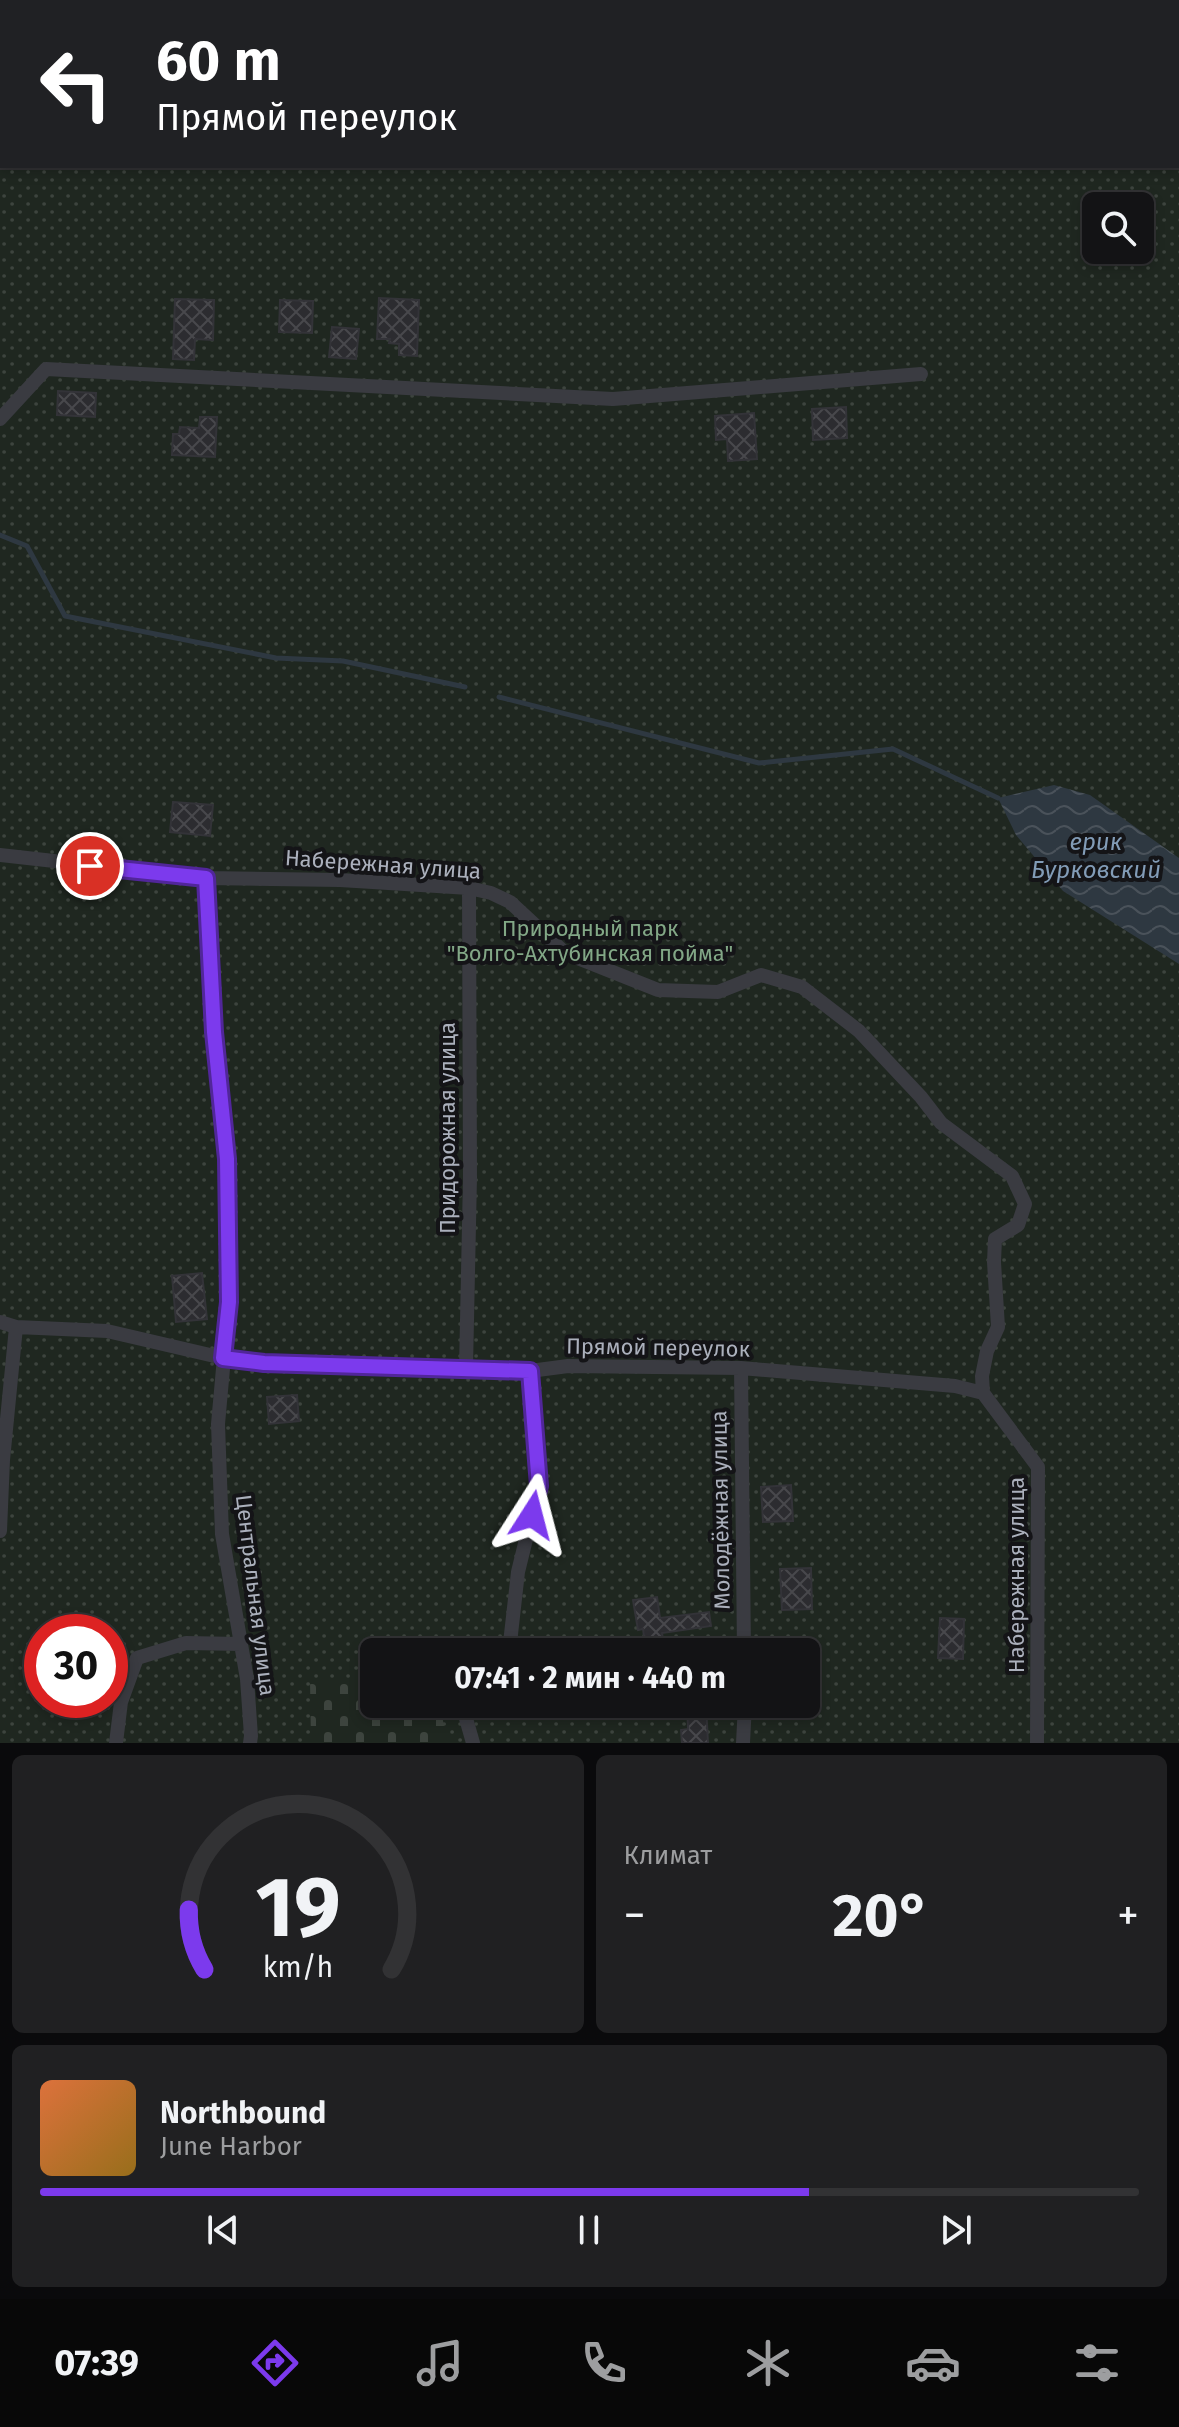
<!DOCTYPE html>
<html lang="ru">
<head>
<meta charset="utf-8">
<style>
	:root { --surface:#131315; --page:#202022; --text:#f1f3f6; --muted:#9d9ea0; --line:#323234; --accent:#7c3aed }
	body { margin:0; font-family:"Fira Sans",sans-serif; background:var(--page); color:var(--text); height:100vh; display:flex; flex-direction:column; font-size:30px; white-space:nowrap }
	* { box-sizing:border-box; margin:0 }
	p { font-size:26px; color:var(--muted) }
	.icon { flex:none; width:44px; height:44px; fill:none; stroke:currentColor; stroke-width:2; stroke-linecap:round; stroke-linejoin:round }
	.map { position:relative; height:1743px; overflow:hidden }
	.panel { display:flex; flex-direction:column; gap:12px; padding:12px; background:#0a0a0c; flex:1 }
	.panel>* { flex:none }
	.guide { position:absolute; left:0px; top:0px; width:1180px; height:168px; box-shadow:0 4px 12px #0003,0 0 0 2px var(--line); background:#202124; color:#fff; overflow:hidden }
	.fabs { position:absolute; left:1082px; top:192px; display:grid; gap:16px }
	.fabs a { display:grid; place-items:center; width:72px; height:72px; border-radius:12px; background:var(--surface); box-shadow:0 4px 12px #0003,0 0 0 2px var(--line); font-size:40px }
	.speed { position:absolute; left:24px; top:1614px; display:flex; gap:16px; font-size:40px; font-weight:700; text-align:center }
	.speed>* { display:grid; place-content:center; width:104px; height:104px; border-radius:50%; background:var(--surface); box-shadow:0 4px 12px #0003,0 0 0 2px var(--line); line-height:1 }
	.speed .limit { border:12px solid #d22; background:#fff; color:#111 }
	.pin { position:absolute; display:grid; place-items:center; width:68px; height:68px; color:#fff; margin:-34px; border:4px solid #fff; border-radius:50%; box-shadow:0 2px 8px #0007 }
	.me { position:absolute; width:88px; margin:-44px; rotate:9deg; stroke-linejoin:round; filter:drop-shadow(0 0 6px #0008) }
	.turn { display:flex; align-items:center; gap:28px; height:168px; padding:0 24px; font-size:36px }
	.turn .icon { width:104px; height:104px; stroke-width:2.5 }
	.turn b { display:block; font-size:56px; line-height:68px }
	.big { font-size:60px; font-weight:700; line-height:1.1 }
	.panel .card { flex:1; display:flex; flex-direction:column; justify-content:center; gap:12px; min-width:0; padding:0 28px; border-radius:12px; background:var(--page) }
	.panel .dial { align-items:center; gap:0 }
	.dial svg { height:208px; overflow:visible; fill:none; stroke:var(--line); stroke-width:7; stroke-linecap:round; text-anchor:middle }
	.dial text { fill:var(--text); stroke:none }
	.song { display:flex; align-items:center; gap:24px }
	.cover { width:96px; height:96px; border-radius:12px; background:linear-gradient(135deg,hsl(20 70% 55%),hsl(40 70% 35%)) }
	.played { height:8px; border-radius:4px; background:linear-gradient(90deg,var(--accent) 70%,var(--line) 70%) }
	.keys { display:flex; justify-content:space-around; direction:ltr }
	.heat { display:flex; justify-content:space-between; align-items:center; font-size:44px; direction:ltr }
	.panel .tiles { flex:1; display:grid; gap:12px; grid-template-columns:1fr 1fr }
	.card:last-child { grid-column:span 2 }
	.trip { position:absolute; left:360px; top:1638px; width:460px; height:80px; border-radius:12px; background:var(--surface); box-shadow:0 4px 12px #0003,0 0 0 2px var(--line); font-weight:700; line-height:80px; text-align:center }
	.dock { display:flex; height:128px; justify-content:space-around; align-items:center; background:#080808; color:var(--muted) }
	.dock .icon { width:56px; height:56px }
	.dock .selected { color:var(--accent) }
	.dock b { font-size:36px; color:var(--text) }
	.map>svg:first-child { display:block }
	.green { fill:url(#green-dots); fill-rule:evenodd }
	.cemetery { fill:url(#cemetery-stones) }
	.water { fill:url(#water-waves) }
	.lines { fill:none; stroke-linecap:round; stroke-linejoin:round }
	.stream { stroke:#2e3841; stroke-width:5 }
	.building { fill:url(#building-cross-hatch); stroke:#333338; stroke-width:2 }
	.minor { stroke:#3a3b41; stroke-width:14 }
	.route-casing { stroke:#51269a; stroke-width:20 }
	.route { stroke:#7c3aed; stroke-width:14 }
	.labels { text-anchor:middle; stroke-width:8; stroke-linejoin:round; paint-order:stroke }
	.street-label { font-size:22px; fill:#abb0bc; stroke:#141417 }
	.park-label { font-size:22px; fill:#82a786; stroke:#141417 }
	.water-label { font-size:24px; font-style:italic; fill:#829cb7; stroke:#141417 }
</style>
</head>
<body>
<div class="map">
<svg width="1179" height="1743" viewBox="0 0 1179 1743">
	<defs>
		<pattern id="green-dots" width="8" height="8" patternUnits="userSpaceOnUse" patternTransform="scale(2)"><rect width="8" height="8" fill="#1f2720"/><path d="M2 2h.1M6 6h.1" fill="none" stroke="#3d443e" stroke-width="1.8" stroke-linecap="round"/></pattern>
		<pattern id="cemetery-stones" width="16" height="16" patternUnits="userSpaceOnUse" patternTransform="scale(2)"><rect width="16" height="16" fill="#1f2720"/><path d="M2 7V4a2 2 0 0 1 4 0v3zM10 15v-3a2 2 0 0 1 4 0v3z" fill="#3d443e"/></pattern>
		<pattern id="water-waves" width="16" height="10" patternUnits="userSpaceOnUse" patternTransform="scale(2)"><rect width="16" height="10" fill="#2e3841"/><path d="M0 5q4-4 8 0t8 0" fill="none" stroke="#4a525a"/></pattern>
		<pattern id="building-cross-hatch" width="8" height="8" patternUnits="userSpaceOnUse" patternTransform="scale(2)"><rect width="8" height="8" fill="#2c2c30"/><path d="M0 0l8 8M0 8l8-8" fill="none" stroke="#48484c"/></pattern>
	</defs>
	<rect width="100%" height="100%" fill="#19191c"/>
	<path class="green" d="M 0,0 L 1179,0 L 1179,1743 L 0,1743 ZM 2,2 L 1178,2 L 1178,166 L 2,166 ZM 1096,206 L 1140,206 L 1140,250 L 1096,250 ZM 42,1632 L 110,1632 L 110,1700 L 42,1700 ZM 374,1652 L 806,1652 L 806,1704 L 374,1704 Z"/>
	<path class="cemetery" d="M 374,1679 L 374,1704 L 440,1704 L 447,1743 L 311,1743 L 310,1681 Z"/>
	<path class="water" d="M 1054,785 L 1090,795 L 1179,858 L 1179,964 L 1063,891 L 1016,835 L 998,798 Z"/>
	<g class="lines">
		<path class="stream" d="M 0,535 L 27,546 L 65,616 L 276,658 L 343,661 L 465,687
			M 499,697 L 759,763 L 893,749 L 998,798"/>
	</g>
	<path class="building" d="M 379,298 L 419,300 L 417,356 L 399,355 L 399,344 L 389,343 L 390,339 L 377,339 Z
		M 175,299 L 214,300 L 213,340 L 195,339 L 194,360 L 173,359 Z
		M 280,300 L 313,301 L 312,333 L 279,332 Z
		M 332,327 L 359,329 L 356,359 L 329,357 Z
		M 58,391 L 96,393 L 95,417 L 57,415 Z
		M 846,407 L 847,438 L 813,440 L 812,409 Z
		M 754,413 L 757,459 L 728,461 L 727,439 L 716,440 L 715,416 Z
		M 200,417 L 217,417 L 215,457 L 172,455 L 173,434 L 179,434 L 180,427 L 199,428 Z
		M 173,802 L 213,805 L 210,836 L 170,832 Z
		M 202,1273 L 207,1319 L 176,1322 L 172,1276 Z
		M 297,1395 L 299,1421 L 269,1424 L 267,1397 Z
		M 791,1485 L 793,1521 L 763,1522 L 761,1487 Z
		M 811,1568 L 812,1609 L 782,1610 L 780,1569 Z
		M 657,1597 L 660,1618 L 709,1612 L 711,1626 L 662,1633 L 665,1652 L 646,1652 L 643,1629 L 638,1630 L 633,1600 Z
		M 940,1618 L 964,1619 L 963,1659 L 938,1658 Z
		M 687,1704 L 706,1704 L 708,1743 L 682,1743 L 681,1730 L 688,1729 Z"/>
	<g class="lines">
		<path class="minor" d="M 0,419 L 46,369 L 613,399 L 921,374
			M 0,855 L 206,878 L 340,880 L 469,888 L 491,893 L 510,902 L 565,953 L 658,990 L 718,992 L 761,975 L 802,987 L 859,1031 L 921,1097 L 941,1123 L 1012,1176 L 1025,1204 L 1018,1225 L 995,1239 L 994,1262 L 998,1327 L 987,1351 L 982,1376 L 983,1393 L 1038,1467 L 1037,1743
			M 206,878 L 214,1032 L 227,1159 L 229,1302 L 218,1424 L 222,1534 L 247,1679 L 251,1736 L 250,1743
			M 0,1322 L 16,1327 L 107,1331 L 223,1358 L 264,1363 L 530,1371 L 568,1366 L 741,1368 L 955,1386 L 983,1393
			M 466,1368 L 470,1177 L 469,888
			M 741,1368 L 744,1652
			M 0,1531 L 3,1460 L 16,1327
			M 509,1652 L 518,1572 L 539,1486 L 530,1371
			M 467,1704 L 463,1708 L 473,1743
			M 116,1743 L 121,1702 L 137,1658 L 186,1643 L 241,1644
			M 743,1743 L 745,1704"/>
	</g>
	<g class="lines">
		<defs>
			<path id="route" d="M 90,866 L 206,878 L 214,1032 L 227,1159 L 229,1302 L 223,1358 L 264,1363 L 530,1371 L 539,1486 L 532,1515"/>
		</defs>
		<use href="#route" class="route-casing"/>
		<use href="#route" class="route"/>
	</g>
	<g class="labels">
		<g class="street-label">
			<text transform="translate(383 864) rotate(4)" y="8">Набережная улица</text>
			<text transform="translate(447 1128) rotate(-90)" y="8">Придорожная улица</text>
			<text transform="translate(658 1347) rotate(1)" y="8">Прямой переулок</text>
			<text transform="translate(720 1510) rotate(-91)" y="8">Молодёжная улица</text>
			<text transform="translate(1016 1575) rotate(-90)" y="8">Набережная улица</text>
			<text transform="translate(256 1595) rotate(83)" y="8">Центральная улица</text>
		</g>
		<g class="park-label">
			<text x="590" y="936">Природный парк<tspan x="590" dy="25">"Волго-Ахтубинская пойма"</tspan></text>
		</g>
		<g class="water-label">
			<text x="1096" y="850">ерик<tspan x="1096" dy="28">Бурковский</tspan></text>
		</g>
	</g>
</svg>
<div class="fabs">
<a><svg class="icon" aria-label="search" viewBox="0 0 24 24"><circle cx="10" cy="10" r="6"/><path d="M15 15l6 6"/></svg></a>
</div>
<div class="speed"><div class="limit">30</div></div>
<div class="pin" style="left:90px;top:866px;background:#d93025"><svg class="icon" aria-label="arrive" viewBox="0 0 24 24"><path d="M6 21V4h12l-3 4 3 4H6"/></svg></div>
<svg class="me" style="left:532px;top:1515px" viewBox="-20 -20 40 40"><path d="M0-17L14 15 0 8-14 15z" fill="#7c3aed" stroke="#fff" stroke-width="4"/></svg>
<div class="trip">07:41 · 2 мин · 440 m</div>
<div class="guide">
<div class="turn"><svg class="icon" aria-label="left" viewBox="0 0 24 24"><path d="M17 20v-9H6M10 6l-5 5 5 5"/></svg><div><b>60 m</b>Прямой переулок</div></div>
</div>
</div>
<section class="panel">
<div class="tiles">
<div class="card dial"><svg viewBox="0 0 100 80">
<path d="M14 69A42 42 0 1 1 86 69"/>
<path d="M14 69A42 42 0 0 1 8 46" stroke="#7c3aed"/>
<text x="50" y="56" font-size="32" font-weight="700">19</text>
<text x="50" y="72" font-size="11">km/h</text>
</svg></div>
<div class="card"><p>Климат</p>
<div class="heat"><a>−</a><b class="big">20°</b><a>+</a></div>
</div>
<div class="card">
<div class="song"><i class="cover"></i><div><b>Northbound</b><p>June Harbor</p></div></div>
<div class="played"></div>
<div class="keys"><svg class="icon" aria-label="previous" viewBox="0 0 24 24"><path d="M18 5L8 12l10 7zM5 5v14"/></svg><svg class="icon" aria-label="pause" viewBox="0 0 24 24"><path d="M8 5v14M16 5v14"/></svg><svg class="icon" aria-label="next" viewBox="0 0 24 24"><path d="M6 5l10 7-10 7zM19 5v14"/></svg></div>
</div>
</div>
</section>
<nav class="dock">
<b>07:39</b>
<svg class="icon selected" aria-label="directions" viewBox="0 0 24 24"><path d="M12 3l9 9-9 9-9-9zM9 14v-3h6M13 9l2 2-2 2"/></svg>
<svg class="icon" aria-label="music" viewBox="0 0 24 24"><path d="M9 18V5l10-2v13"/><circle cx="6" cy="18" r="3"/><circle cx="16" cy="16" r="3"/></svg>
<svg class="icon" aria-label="phone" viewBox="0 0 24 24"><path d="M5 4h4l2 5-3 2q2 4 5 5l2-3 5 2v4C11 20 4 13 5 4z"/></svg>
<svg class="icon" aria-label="climate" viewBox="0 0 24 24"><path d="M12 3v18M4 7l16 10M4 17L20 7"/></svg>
<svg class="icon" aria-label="car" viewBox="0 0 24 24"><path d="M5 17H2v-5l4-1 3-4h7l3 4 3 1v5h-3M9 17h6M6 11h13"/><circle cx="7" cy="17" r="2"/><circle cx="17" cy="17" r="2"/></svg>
<svg class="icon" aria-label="filters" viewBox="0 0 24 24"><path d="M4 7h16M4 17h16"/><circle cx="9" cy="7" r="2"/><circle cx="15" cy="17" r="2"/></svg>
</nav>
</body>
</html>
